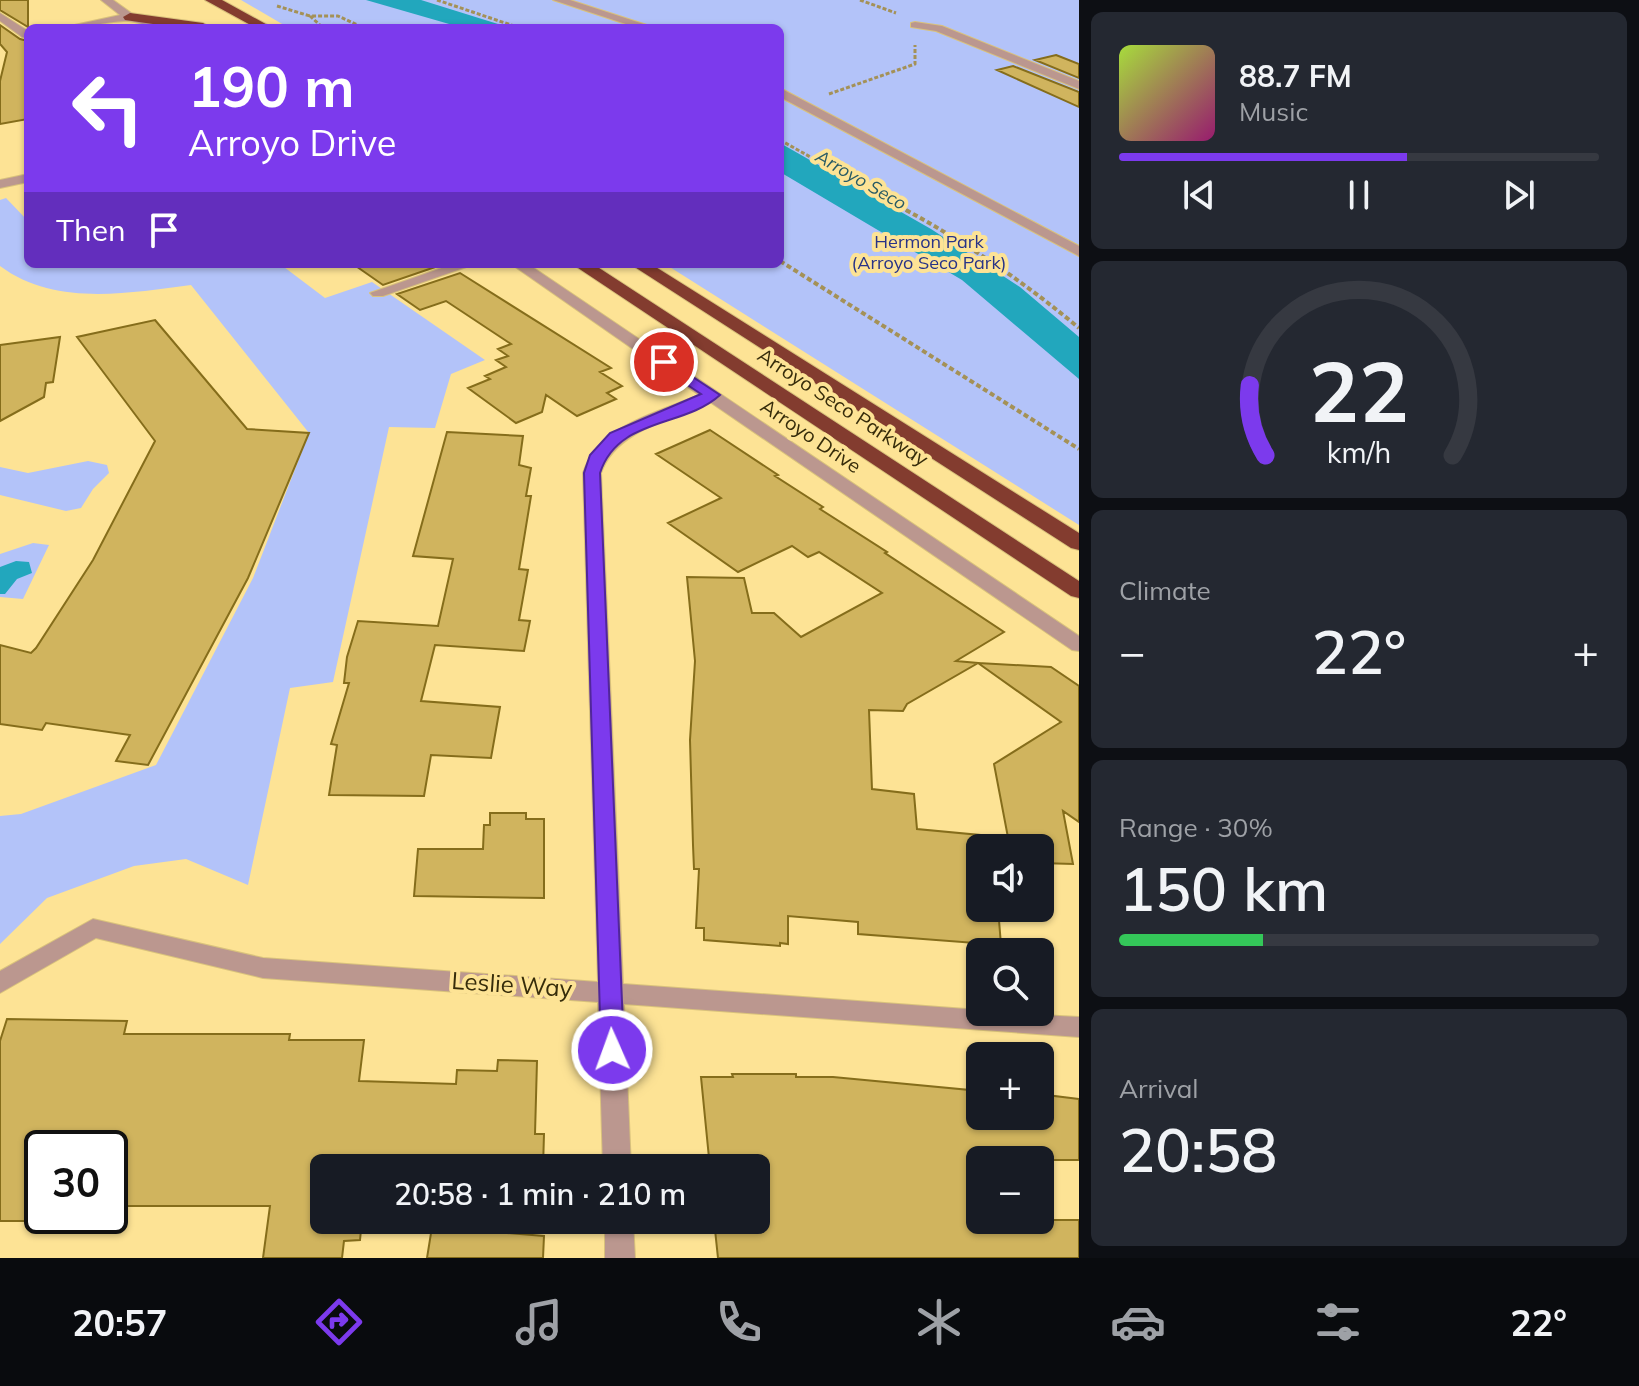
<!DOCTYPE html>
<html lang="en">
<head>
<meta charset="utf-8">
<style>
	:root { --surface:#171b24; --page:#242831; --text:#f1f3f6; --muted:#9ea1a6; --line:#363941; --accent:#7c3aed }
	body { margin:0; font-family:Mulish,sans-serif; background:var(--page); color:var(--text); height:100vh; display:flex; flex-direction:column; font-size:30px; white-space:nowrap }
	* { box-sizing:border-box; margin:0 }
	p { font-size:26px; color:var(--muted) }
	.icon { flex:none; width:44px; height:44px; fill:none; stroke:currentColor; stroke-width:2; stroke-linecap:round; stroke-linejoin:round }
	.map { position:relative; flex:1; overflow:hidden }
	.drawer { display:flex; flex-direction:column; gap:12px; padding:12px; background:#0d0f14; width:560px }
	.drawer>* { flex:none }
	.hud { position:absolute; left:24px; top:24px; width:760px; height:244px; border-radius:12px; box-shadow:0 2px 6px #0004; background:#7c3aed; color:#fff; overflow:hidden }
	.fabs { position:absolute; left:966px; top:834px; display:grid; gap:16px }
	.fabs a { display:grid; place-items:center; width:88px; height:88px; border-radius:12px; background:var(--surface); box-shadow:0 2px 6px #0004; font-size:40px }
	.speed { position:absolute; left:24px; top:1130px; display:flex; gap:16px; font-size:40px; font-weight:700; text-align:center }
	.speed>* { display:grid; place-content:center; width:104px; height:104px; border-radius:50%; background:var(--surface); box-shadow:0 2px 6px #0004; line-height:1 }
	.speed .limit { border:4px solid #111; border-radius:12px; background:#fff; color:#111 }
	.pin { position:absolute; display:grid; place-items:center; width:68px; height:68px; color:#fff; margin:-34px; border:4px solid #fff; border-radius:50%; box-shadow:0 2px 8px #0007 }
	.me { position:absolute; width:88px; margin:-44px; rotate:358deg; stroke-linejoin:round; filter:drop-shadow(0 0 6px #0008) }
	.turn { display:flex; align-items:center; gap:28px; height:168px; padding:0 32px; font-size:36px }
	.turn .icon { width:104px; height:104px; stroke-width:2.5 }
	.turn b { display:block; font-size:56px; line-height:68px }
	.then { display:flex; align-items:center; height:76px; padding:0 32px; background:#0003; gap:16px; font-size:30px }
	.big { font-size:60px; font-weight:600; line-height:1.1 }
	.drawer .tile { flex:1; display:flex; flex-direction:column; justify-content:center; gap:12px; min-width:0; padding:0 28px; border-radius:12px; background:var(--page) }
	.drawer .dial { align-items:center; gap:0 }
	.dial svg { height:208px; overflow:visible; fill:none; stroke:var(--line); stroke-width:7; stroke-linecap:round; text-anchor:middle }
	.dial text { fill:var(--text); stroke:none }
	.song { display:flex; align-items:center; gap:24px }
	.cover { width:96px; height:96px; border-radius:12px; background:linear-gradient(135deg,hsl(80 70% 55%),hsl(320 70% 35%)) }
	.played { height:8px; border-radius:4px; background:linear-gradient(90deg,var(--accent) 60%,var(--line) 60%) }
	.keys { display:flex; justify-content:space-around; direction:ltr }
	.heat { display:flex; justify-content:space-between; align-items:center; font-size:44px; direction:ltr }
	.charge { height:12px; border-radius:6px; background:linear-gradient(90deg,#34c759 30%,var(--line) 0) }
	.trip { position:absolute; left:310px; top:1154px; width:460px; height:80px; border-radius:12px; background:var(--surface); box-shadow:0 2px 6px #0004; font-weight:600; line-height:80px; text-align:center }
	.dock { display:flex; height:128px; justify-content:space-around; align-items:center; background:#090b0e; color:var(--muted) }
	.dock .icon { width:56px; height:56px }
	.dock .active { color:var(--accent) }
	.dock b { font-size:36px; color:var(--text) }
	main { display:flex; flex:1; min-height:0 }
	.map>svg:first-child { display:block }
	.green { fill:#b3c3f9 }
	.water { fill:#22a7bd }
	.building { fill:#d0b45e; stroke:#856d1b; stroke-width:2 }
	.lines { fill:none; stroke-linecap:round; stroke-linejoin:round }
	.minor-casing { stroke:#d9c27c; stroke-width:2 }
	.highway-casing { stroke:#d9c27c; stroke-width:2 }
	.path-far1 { stroke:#a49157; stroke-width:3; stroke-dasharray:4 2; stroke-linecap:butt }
	.path { stroke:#a49157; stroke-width:4; stroke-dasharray:5 3; stroke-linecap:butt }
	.minor { fill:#bb978f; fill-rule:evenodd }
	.highway { fill:#833c2f; fill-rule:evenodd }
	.route { fill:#7c3aed; stroke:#51269a; stroke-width:2 }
	.labels { text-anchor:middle; stroke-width:8; stroke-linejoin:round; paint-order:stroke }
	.far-water-label { font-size:18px; font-style:italic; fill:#295b65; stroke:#fde395 }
	.far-park-label { font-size:18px; fill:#283387; stroke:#fde395 }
	.street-label { font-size:20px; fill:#362c0a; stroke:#fde395 }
	.near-street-label { font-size:24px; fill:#362c0a; stroke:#fde395 }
</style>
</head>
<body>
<main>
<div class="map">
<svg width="1079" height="1258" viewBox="0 0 1079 1258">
	<rect width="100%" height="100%" fill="#fde395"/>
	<path class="green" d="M 241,0 L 1079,0 L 1079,525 L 665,264 L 780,264 L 780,28 L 289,28 Z
		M 6,198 L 28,221 L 28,264 L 280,264 L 325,298 L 372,282 L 485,360 L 451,374 L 435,428 L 389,427 L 333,682 L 290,688 L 248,885 L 186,859 L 134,866 L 47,898 L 0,944 L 0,816 L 21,814 L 156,765 L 253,578 L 309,433 L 191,285 C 128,293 55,307 0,266 L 0,200 Z
		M 88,461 L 107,465 L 109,473 L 93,489 L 81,508 L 66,511 L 0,495 L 0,467 L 28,473 Z
		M 33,543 L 49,545 L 23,599 L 0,597 L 0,554 Z"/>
	<path class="water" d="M 366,0 L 421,0 L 511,28 L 463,28 Z
		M 780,143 L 931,229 L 1020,287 L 1079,337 L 1079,379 L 962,280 L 780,172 Z
		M 16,561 L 29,562 L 32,573 L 17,579 L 5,594 L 0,594 L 0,567 Z"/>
	<path class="building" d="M 0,0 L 28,0 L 28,27 L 0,10 Z
		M 0,25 L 20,39 L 28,41 L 28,119 L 0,124 L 0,81 L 7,52 L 0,44 Z
		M 1056,55 L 1079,64 L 1079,78 L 1035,60 Z
		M 1013,66 L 1079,92 L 1079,107 L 997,70 Z
		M 353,264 L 444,264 L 383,285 Z
		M 460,273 L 611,368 L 600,372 L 622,386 L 607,393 L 616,399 L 577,416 L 546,395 L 542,412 L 516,423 L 468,388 L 490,379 L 485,376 L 506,367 L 496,360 L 508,356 L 498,349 L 511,344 L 446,301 L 420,310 L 397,294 Z
		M 155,320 L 247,429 L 309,433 L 248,578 L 148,765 L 116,761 L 130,735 L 46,723 L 42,730 L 0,724 L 0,645 L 31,653 L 36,648 L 93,560 L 155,441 L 77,337 Z
		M 60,337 L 53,382 L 46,383 L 44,397 L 0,421 L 0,345 Z
		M 710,430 L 778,475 L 775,476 L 823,507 L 820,509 L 887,552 L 885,553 L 1004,632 L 956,661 L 978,663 L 907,704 L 903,711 L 869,710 L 872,789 L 914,794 L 917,829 L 980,835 L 980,908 L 998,908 L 1001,945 L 858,934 L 858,922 L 788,916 L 788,944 L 780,943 L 780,946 L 704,940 L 704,928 L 696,928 L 699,869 L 694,869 L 693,845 L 690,740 L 695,661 L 687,577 L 744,578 L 752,613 L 774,613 L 801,637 L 882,593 L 819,552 L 808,557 L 792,546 L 738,572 L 668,523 L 721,498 L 656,454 Z
		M 447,432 L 523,436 L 519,465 L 531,468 L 526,496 L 531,496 L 519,569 L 528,570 L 519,620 L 530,621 L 524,651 L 435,645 L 421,701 L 500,707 L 491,758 L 431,755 L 424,796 L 329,795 L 337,745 L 331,744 L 349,683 L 344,683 L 347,657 L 358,621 L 438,626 L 453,559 L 413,556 Z
		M 978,663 L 1051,667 L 1079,686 L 1079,822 L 1063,811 L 1073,864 L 1040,863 L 1040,848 L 1010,848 L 994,764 L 1061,722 Z
		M 490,813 L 526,813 L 526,819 L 544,819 L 544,898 L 414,896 L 418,849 L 483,849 L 484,825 L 490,825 Z
		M 7,1019 L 127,1021 L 124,1034 L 290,1034 L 289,1040 L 364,1040 L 359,1081 L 456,1084 L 457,1070 L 497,1071 L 498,1060 L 537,1061 L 535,1134 L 544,1134 L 543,1168 L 324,1168 L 324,1220 L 362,1220 L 360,1240 L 344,1241 L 342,1258 L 263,1258 L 270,1206 L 110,1206 L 110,1148 L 42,1148 L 42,1221 L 0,1221 L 0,1041 Z
		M 732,1074 L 796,1074 L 796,1077 L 833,1077 L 980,1091 L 980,1116 L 1048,1116 L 1046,1095 L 1079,1099 L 1079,1160 L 980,1160 L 980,1220 L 1079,1220 L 1079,1258 L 718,1258 L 714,1220 L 756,1220 L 756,1168 L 710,1168 L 701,1077 L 733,1077 Z
		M 432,1227 L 544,1236 L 543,1258 L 427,1258 Z"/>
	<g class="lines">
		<defs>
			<path id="minor" d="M 101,0 L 113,0 L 134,15 L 164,28 C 150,28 138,21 126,21 C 104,22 83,28 61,28 L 120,15 Z
				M 553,0 L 570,0 L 656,28 L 638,28 Z
				M 0,13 L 28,31 L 28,38 L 22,37 L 0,21 Z
				M 915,22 L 942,26 L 1079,81 L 1079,89 L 936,31 L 911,27 L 911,23 Z
				M 780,88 L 1079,246 L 1079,256 L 780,97 Z
				M 28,174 L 28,182 L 0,188 L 0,180 Z
				M 453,264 L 475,264 L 383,296 L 373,296 L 370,293 Z
				M 511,264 L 528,264 L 1079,636 L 1079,651 L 1072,650 L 710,402 C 672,419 615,431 601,473 L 623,984 L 980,1010 L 980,1012 L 1079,1017 L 1079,1037 L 624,1004 L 631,1168 L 603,1168 L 598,1002 L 263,978 L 96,938 L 0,993 L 0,971 L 93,919 L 263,958 L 598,982 L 583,473 C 599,425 656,413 699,395 Z
				M 605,1220 L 633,1220 L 635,1258 L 605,1258 Z"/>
			<path id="highway" d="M 205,0 L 222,0 L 273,28 L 256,28 Z
				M 130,13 L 203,23 L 210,27 L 181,28 L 125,20 L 123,17 Z
				M 572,264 L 593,264 L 1079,581 L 1079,598 L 1071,596 Z
				M 630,264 L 651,264 L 1079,533 L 1079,550 L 1071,548 Z"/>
		</defs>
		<use href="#minor" class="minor-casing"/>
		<use href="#highway" class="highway-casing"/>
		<path class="path-far1" d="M 437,0 L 520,28
			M 860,0 L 896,13
			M 277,6 L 310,16
			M 352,28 L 321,26 L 310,16 L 338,16 L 364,28
			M 829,94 L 915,64 L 915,45
			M 780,140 L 909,212"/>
		<path class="path" d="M 906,210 C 968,244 1024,282 1079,328
			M 780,261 L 1079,449"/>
		<use href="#minor" class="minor"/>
		<use href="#highway" class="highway"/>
	</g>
	<path class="route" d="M 664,358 L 720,395 C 684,428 618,417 600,473 L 624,1050 L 621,1057 L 612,1060 L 604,1057 L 601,1050 L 584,473 L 590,455 L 610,433 L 701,394 L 659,366 L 656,362 Z"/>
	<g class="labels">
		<g class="far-water-label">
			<text transform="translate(861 180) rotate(30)" y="6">Arroyo Seco</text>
		</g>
		<g class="far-park-label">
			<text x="929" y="248">Hermon Park<tspan x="929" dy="21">(Arroyo Seco Park)</tspan></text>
		</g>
		<g class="street-label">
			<text transform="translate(843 407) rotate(33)" y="7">Arroyo Seco Parkway</text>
			<text transform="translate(811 436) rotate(34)" y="7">Arroyo Drive</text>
		</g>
		<g class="near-street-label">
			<text transform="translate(512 985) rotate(4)" y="8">Leslie Way</text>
		</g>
	</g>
</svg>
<div class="fabs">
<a><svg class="icon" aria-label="sound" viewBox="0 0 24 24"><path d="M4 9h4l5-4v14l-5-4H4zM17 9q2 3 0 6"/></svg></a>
<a><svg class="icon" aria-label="search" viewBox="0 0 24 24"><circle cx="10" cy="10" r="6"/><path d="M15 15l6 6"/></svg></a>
<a>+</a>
<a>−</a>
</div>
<div class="speed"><div class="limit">30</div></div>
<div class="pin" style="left:664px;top:362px;background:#d93025"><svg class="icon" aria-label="arrive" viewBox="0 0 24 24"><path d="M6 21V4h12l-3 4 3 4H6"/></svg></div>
<svg class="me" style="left:612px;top:1050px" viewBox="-20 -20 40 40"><circle r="17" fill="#7c3aed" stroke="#fff" stroke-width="3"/><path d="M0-11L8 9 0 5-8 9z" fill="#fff"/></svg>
<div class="trip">20:58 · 1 min · 210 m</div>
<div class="hud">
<div class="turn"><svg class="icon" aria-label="left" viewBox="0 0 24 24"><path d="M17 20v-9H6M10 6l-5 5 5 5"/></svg><div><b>190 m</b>Arroyo Drive</div></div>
<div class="then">Then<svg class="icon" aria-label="arrive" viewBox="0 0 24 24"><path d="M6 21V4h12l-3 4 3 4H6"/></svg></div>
</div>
</div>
<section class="drawer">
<div class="tile">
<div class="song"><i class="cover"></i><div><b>88.7 FM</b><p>Music</p></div></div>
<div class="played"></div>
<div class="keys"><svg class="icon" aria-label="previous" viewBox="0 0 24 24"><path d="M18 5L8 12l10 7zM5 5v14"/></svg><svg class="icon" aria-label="pause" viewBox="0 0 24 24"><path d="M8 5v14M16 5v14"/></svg><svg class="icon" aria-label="next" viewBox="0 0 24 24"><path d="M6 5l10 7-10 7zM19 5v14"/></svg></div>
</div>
<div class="tile dial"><svg viewBox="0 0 100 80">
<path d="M14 69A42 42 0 1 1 86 69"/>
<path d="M14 69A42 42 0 0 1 8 42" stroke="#7c3aed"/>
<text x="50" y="56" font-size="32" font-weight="700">22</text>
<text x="50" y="72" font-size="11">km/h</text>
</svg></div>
<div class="tile"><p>Climate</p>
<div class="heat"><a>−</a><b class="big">22°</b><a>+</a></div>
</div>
<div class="tile"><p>Range · 30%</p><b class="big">150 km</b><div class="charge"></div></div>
<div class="tile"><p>Arrival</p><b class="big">20:58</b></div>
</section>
</main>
<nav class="dock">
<b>20:57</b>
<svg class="icon active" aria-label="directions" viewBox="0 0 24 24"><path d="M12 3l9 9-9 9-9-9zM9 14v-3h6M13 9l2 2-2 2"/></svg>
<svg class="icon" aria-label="music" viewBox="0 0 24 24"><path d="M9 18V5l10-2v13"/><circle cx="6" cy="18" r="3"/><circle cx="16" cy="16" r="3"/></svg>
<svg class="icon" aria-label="phone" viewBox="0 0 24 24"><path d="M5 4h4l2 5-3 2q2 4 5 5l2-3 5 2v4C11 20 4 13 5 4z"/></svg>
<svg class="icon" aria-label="climate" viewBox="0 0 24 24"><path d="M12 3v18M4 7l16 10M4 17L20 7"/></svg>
<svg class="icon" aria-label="car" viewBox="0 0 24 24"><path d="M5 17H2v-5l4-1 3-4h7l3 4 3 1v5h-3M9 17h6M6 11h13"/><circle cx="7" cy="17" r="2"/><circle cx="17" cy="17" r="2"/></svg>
<svg class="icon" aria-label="filters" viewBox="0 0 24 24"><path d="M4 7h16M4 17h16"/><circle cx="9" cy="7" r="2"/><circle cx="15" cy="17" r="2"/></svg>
<b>22°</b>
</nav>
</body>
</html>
